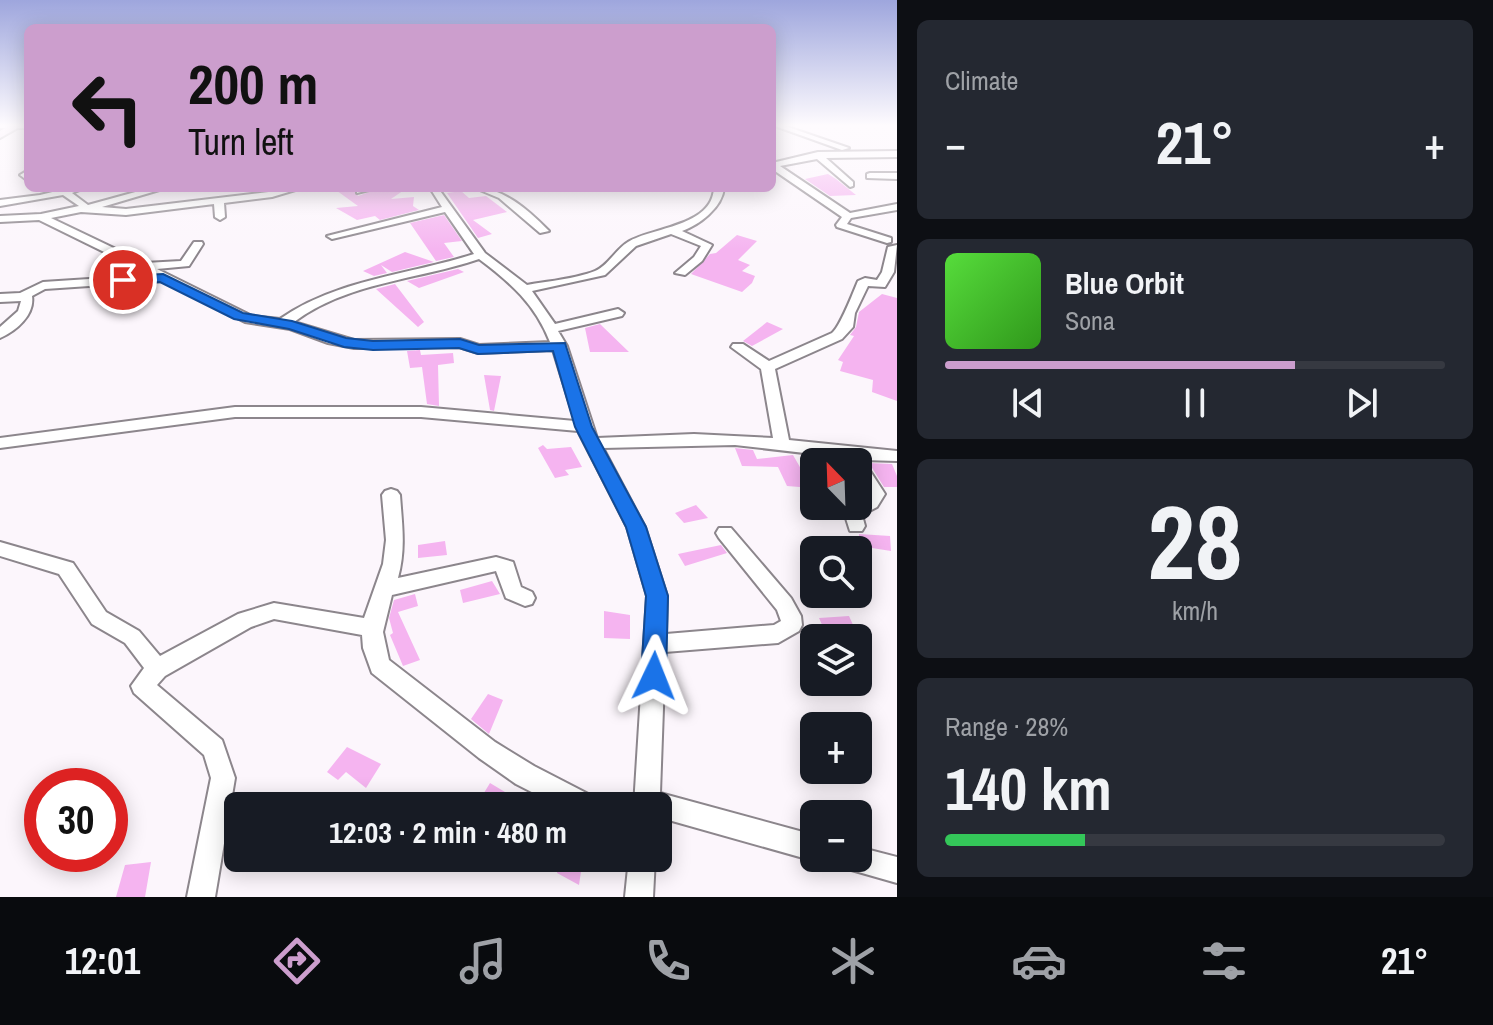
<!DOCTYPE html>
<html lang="en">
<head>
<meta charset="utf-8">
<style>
	:root { --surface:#171b24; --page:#242831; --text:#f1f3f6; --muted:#9ea1a6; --line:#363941; --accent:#cc9ecd }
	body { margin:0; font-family:"Archivo Narrow",sans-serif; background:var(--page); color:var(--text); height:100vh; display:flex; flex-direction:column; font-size:30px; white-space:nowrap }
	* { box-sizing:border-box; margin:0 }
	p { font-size:26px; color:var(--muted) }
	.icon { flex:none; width:44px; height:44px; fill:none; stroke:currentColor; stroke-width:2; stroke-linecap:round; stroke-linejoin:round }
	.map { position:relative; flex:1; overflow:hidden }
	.sheet { display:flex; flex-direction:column; gap:20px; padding:20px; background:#0d0f14; width:596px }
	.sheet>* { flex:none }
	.guide { position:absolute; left:24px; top:24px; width:752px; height:168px; border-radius:12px; box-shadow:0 4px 20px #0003; background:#cc9ecd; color:#111; overflow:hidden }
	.needle { width:52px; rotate:337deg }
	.controls { position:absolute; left:800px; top:448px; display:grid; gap:16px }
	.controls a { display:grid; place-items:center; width:72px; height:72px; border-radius:12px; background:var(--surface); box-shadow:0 4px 20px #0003; font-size:40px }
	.speed { position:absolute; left:24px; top:768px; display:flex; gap:16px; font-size:40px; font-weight:700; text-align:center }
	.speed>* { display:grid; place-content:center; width:104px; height:104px; border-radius:50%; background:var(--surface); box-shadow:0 4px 20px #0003; line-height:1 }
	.speed .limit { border:12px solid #d22; background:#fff; color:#111 }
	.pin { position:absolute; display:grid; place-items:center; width:68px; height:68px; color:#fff; margin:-34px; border:4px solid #fff; border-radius:50%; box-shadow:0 2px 8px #0007 }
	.me { position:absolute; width:88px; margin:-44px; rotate:2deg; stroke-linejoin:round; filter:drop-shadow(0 0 6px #0008) }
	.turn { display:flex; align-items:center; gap:28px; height:168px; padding:0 32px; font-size:36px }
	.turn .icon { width:104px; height:104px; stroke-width:2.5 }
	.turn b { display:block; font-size:56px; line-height:68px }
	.big { font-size:60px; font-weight:800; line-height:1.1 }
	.sheet .card { flex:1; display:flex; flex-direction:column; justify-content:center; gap:12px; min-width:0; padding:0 28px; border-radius:12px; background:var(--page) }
	.sheet .dial { align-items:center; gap:0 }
	.dial b { font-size:104px; line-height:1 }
	.song { display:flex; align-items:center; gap:24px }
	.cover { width:96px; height:96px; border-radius:12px; background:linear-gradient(135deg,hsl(110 70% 55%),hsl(110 70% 35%)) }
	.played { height:8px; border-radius:4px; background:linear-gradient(90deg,var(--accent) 70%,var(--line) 70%) }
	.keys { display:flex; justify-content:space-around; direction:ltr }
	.heat { display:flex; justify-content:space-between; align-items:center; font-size:44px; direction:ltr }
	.charge { height:12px; border-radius:6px; background:linear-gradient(90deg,#34c759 28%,var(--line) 0) }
	.trip { position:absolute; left:224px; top:792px; width:448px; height:80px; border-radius:12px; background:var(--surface); box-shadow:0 4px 20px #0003; font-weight:800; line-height:80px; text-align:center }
	.dock { display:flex; height:128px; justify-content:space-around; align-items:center; background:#090b0e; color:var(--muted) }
	.dock .icon { width:56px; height:56px }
	.dock .current { color:var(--accent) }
	.dock b { font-size:36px; color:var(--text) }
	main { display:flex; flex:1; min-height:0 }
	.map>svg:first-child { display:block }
	.building { fill:#f5b4f0 }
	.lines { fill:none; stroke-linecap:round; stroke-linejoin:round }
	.street-casing { stroke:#8c868c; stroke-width:4 }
	.secondary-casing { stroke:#8c868c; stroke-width:4 }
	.street { fill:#fff; fill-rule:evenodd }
	.secondary { fill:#f0dcee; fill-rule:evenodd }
	.route { fill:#1a73e8; stroke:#114b97; stroke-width:2 }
</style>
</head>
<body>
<main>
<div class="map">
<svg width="897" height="897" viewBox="0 0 897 897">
	<rect width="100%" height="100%" fill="#fcf6fc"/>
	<path class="building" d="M 828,174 L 836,179 L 856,195 L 830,196 L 805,179 Z
		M 333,188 L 354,188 L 358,196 L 380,188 L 407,188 L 391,199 L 414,197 L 413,206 L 419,210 L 380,220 L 375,216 L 357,220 L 336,208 L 358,206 Z
		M 461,191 L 469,198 L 486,196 L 507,212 L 473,220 L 492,234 L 478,238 L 447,193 Z
		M 444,215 L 462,241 L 444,243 L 454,257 L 436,261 L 410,223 Z
		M 737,235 L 757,241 L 738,260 L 750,265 L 742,271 L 755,276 L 752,283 L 742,292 L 691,274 L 710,254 L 716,253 Z
		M 405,252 L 434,262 L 392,272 L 381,265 L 387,273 L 374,276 L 363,271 Z
		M 458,269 L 464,272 L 419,288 L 407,281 Z
		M 395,284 L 424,322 L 418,327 L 376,289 Z
		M 882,294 L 897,298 L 897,401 L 872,392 L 873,380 L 840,371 L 843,362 L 838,360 L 854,336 L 850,335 L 856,327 L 859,312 Z
		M 767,322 L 783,329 L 752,346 L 743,341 Z
		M 600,324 L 629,352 L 590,352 L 585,328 Z
		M 420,350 L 421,355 L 453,353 L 454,363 L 438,365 L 439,406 L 427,404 L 422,367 L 410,368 L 407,351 Z
		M 484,375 L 501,376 L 494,411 L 490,410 Z
		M 543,445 L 547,449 L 571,447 L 582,467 L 565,470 L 569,475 L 555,478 L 538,448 Z
		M 735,448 L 753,450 L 757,459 L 793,455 L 812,488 L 787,486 L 778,467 L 742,466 Z
		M 869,463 L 892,464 L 897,476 L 897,487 L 884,487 Z
		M 696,505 L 708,518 L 684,523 L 675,513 Z
		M 859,534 L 890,536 L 891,551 L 872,548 L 871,561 L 859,559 Z
		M 445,541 L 447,555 L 418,558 L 418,545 Z
		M 721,545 L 727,553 L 685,566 L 678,554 Z
		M 492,581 L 500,594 L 463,603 L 460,590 Z
		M 415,594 L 418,606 L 398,612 L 420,660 L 403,666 L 390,635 L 393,633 L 389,618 L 394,600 Z
		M 604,611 L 630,615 L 630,639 L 604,638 Z
		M 849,616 L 859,638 L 828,638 L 819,618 Z
		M 488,694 L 503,700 L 489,734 L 471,719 Z
		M 347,747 L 381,764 L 366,788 L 346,772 L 338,780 L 327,772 Z
		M 490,783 L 505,792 L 499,806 L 476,806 Z
		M 294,793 L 328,803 L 328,806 L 287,806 Z
		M 560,858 L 583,858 L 579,885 L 557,873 Z
		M 151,862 L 145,897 L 116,897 L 125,865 Z"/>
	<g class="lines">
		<defs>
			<path id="street" d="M 0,126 L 28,126 L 28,128 L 0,128 Z
				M 775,126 L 785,126 L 849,148 L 842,150 Z
				M 897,151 L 897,157 L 826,158 L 853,182 L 853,186 L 850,187 L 817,159 L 780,166 L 850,213 L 897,204 L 897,210 L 851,218 L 847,224 L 891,238 L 891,242 L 887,243 L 837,227 L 836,225 L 842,217 L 772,169 L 772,163 L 818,152 Z
				M 25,172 L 28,173 L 28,181 L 20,175 Z
				M 870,173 L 897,173 L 897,179 L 867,178 L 867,174 Z
				M 69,188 L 85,188 L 72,193 L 88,205 L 150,188 L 166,188 L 102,207 L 126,209 L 302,188 L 272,197 L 224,203 L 225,217 L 220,220 L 215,217 L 214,204 L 126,215 L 81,212 L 51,218 L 145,263 L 181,261 L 194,242 L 202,242 L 203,244 L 189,266 L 157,269 L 252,316 L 280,319 C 337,279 409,275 474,254 L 445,212 L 332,239 L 327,236 L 442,207 L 430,188 L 438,188 L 485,253 L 527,285 C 548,281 575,279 595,271 C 608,266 616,249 628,242 C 652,227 712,227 714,188 L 724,188 C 722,208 699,225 682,231 L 712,245 L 702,261 L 685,275 L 675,273 L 694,257 L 701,246 L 671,234 L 636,246 L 605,275 L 532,291 L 555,324 L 618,309 L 624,313 L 622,316 L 558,331 L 567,346 L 597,438 L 694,434 L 773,438 L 761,369 L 731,347 L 733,344 L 743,344 L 769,361 L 832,333 C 840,327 853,293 858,281 L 865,278 L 877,280 L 882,272 L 888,247 L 897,245 L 894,272 L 885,287 L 868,286 L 855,313 L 853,327 L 842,339 L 775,369 L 789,440 L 897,451 L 897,461 L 863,460 L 885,494 L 877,507 L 862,515 L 865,526 L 862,531 L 850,531 L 844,512 L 850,506 L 858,506 L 858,502 L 867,494 L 858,478 L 858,462 L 851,462 L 856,459 L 735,445 L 603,448 L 645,527 L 667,596 L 666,634 L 774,625 L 781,621 L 777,610 L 719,538 L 716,533 L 719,528 L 731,528 L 791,598 L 801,616 L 802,625 L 799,631 L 778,643 L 665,652 L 660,793 L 814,835 L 814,858 L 822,858 L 814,861 L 658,817 L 658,806 L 634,806 L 647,596 L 627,527 L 578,431 L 421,417 L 235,417 L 0,448 L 0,438 L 235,407 L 421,407 L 575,421 L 553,350 L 478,353 L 459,347 L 354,348 L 328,343 L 290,329 L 245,322 L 163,281 L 45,289 L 32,296 C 35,315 16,331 0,338 L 0,327 L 18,311 L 21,301 L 0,302 L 0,294 L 20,293 L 43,282 L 151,275 L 39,220 L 0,222 L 0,216 L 41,214 L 79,206 L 63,195 L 0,206 L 0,200 L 40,195 ZM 479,259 C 511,283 535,304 550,342 L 479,345 L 460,339 L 354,340 L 294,322 C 347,282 418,280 479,259 Z
				M 361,188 L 377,188 L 357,193 L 357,189 Z
				M 475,188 C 505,188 529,211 549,231 L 540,233 L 499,198 Z
				M 391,489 L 397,491 L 400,495 C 402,524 406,549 398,578 L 496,557 L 513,562 L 521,587 L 532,592 L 535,598 L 532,604 L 525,606 L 506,598 L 496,571 L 392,595 L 383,632 L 389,660 L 495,742 L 534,766 L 594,797 L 598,806 L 559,806 L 516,784 L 479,758 L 372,673 L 363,648 L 362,635 L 274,619 L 251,627 L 165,676 L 157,685 L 222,740 L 235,778 L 215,897 L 187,897 L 211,778 L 204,755 L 134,693 L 131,686 L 144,668 L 125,643 L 92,624 L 59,574 L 0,556 L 0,542 L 73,563 L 106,612 L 139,631 L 160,656 L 238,614 L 274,603 L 364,618 L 383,564 L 386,540 L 382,495 L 385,491 Z
				M 858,847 L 897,857 L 897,883 L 841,867 L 837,858 L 858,858 Z
				M 629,858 L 655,858 L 653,897 L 625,897 Z"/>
			<path id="secondary" d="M 9,126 L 21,126 L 0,138 L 0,131 Z"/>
		</defs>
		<use href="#street" class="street-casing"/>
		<use href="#secondary" class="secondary-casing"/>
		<use href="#street" class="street"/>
		<use href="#secondary" class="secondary"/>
	</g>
	<linearGradient id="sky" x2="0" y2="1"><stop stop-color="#9ea6dd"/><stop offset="0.5" stop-color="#fefbfe"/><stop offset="1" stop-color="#fefbfe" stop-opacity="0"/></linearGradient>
	<rect width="897" height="251" fill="url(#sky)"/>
	<path class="route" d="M 163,274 L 243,313 L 292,321 L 346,338 L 373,341 L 460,339 L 479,345 L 565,343 L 592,427 L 646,527 L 668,596 L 666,676 L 662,684 L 654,687 L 645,684 L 641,676 L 646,596 L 626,527 L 575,427 L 553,351 L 478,354 L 459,348 L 373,350 L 344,347 L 289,329 L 234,319 L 160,282 L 123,284 L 117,280 L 123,276 Z"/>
</svg>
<div class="controls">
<a><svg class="needle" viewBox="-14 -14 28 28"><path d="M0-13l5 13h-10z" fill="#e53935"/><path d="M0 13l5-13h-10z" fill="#9ea1a6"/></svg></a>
<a><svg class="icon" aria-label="search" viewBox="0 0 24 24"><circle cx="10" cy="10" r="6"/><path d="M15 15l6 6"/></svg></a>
<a><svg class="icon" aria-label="layers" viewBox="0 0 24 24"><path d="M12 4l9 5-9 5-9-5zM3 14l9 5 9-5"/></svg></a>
<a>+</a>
<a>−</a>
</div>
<div class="speed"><div class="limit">30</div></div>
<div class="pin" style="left:123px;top:280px;background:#d93025"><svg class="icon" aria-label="arrive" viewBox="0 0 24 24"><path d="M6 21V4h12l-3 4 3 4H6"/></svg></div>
<svg class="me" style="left:654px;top:676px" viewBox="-20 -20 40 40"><path d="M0-17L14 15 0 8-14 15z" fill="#1a73e8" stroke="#fff" stroke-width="4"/></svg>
<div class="trip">12:03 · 2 min · 480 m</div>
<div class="guide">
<div class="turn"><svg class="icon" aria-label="left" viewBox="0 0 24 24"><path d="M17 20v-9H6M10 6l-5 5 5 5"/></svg><div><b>200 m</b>Turn left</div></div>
</div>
</div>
<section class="sheet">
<div class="card"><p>Climate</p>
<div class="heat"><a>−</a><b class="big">21°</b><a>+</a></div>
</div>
<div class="card">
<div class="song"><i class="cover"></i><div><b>Blue Orbit</b><p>Sona</p></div></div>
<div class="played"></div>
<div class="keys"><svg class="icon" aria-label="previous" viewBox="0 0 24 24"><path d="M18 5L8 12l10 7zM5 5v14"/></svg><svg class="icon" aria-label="pause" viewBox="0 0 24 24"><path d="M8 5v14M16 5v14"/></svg><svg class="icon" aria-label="next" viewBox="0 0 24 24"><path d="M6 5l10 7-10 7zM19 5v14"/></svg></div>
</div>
<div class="card dial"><b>28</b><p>km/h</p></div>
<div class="card"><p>Range · 28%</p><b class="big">140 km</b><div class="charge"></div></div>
</section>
</main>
<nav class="dock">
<b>12:01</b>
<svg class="icon current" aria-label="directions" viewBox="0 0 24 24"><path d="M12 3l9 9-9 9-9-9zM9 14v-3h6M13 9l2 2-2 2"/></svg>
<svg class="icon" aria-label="music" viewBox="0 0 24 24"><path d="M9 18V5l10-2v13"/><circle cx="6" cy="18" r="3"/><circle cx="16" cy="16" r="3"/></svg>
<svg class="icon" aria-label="phone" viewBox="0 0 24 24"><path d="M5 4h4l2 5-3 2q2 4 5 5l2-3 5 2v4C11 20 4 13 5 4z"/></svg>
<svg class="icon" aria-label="climate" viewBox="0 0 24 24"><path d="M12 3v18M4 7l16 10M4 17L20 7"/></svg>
<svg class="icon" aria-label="car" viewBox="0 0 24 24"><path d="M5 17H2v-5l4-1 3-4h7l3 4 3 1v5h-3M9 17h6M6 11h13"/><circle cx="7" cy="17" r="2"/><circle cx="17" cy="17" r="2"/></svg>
<svg class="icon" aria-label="filters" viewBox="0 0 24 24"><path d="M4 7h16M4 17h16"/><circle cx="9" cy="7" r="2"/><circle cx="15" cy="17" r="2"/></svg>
<b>21°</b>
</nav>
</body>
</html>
